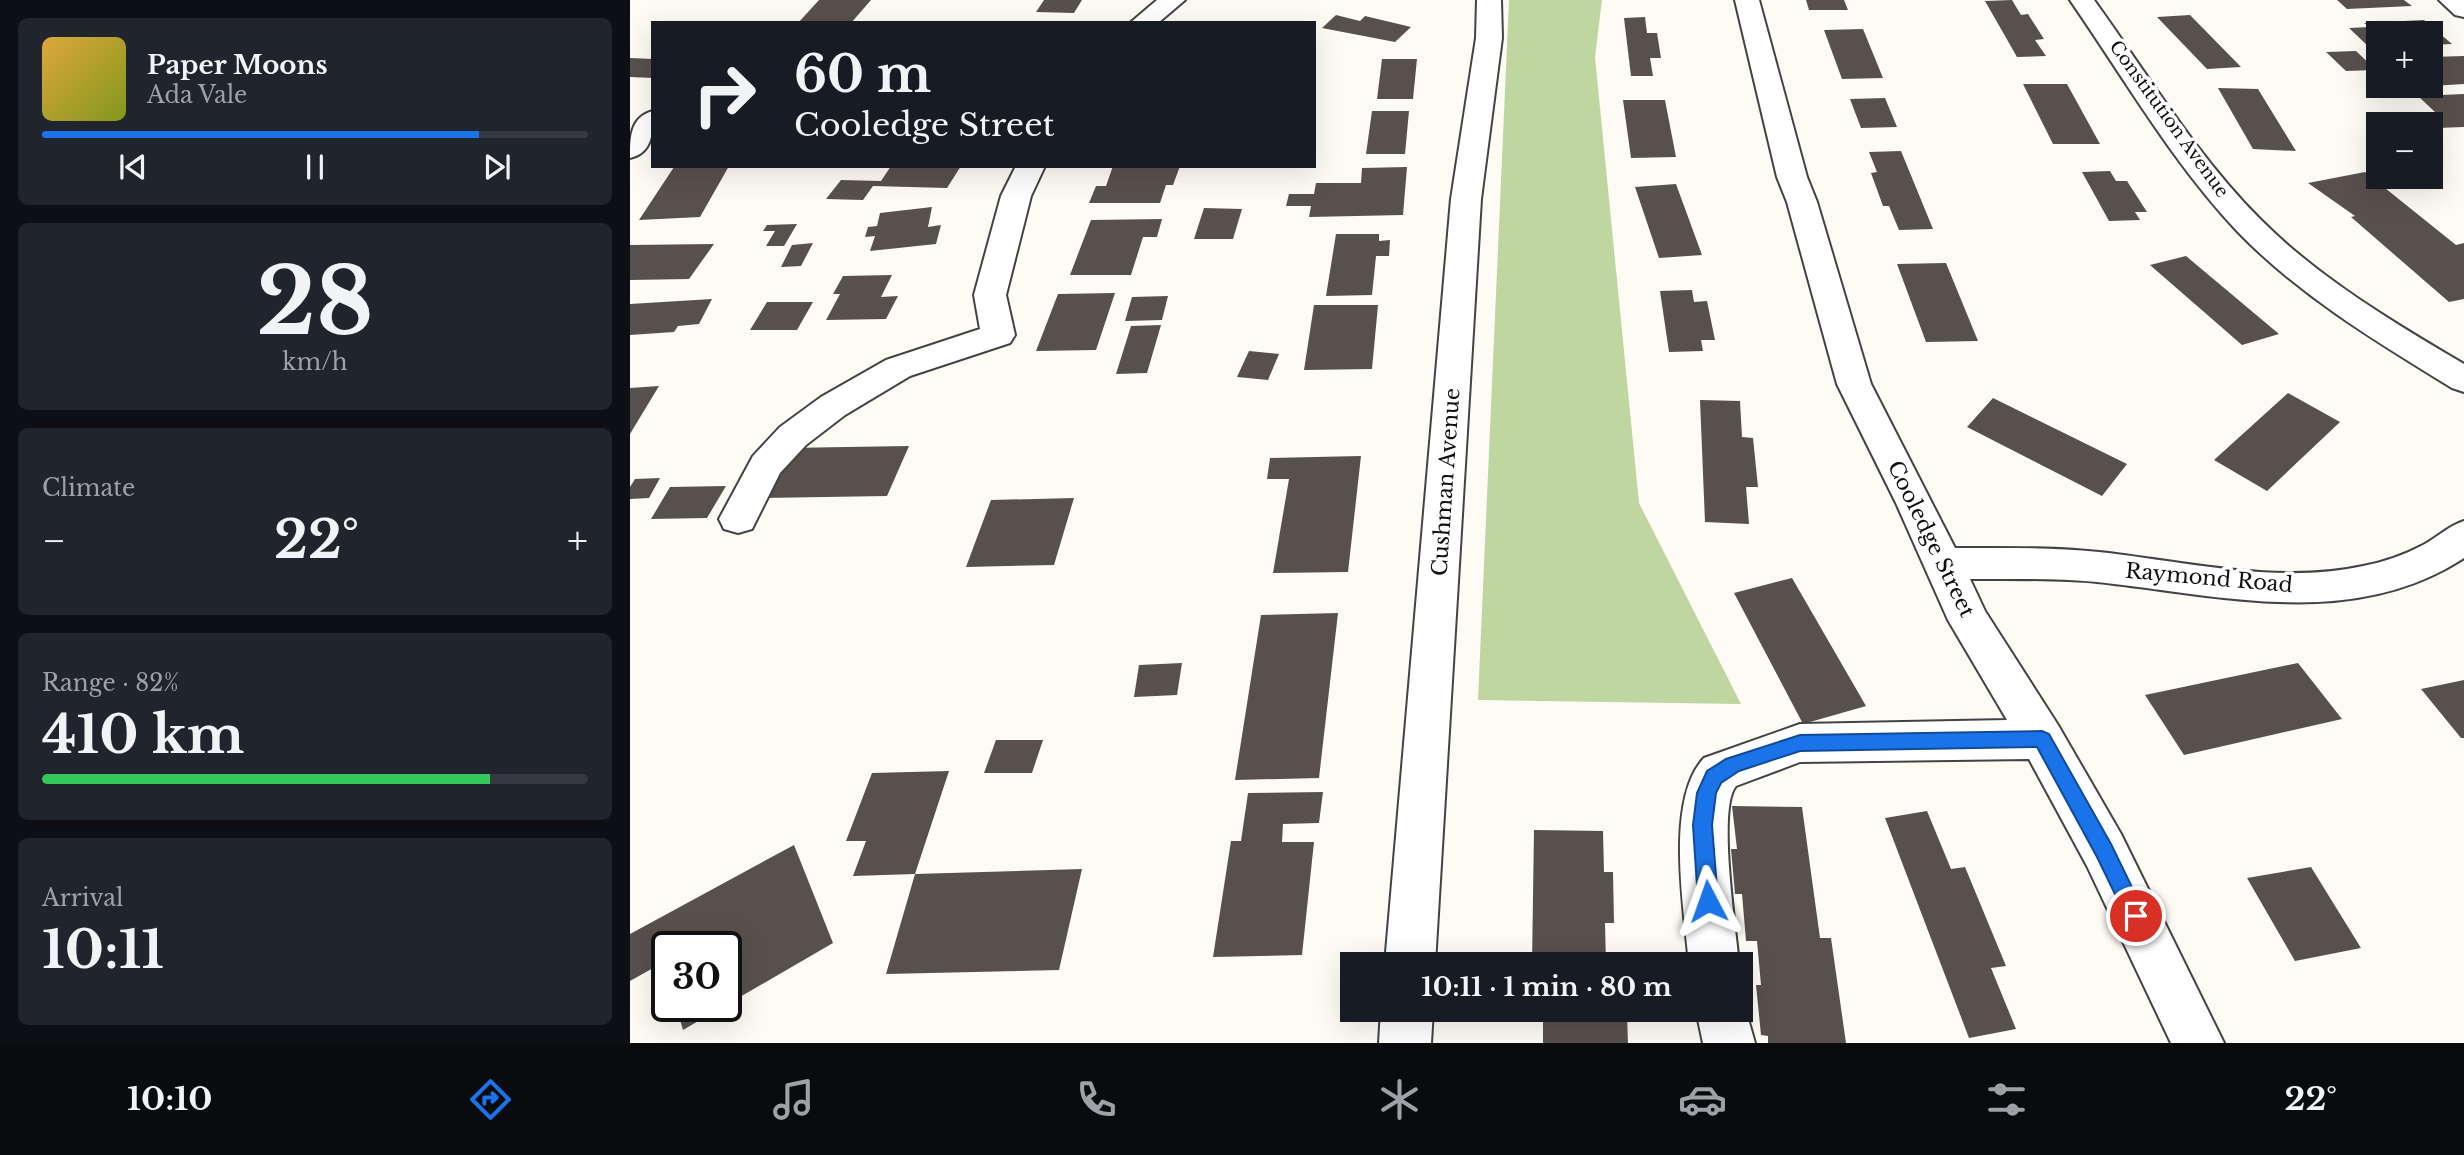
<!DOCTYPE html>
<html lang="en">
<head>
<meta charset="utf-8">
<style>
	:root { --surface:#171b24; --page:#20242c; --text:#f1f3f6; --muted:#9ea1a6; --line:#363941; --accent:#1a73e8 }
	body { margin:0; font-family:"Libre Baskerville",serif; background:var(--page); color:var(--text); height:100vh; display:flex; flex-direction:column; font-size:26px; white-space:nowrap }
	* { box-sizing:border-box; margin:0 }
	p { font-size:23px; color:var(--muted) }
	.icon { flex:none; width:38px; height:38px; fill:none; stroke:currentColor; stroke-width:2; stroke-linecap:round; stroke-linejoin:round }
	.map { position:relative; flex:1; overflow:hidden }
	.side { display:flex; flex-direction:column; gap:18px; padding:18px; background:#0d0f14; width:630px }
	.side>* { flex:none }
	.hud { position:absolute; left:21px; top:21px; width:665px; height:147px; border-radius:0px; box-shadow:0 7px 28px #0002; background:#171b24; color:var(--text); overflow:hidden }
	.controls { position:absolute; left:1736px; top:21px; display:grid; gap:14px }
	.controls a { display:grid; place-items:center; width:77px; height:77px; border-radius:0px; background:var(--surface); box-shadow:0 7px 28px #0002; font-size:35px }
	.speed { position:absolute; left:21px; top:931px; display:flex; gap:14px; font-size:35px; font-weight:700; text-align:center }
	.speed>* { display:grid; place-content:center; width:91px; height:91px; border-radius:50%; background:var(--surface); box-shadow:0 7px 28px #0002; line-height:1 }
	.speed .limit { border:4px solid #111; border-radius:10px; background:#fff; color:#111 }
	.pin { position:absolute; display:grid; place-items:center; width:60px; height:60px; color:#fff; margin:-30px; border:4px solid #fff; border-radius:50%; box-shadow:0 2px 7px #0007 }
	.me { position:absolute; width:77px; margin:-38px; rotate:356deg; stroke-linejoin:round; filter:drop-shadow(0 0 5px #0008) }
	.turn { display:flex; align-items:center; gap:24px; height:147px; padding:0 28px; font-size:32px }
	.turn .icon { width:91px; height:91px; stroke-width:2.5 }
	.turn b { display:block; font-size:49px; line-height:60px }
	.big { font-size:52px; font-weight:700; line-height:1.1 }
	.side .card { flex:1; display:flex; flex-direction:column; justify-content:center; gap:10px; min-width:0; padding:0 24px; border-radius:10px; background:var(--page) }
	.side .dial { align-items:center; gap:0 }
	.dial b { font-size:91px; line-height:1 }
	.song { display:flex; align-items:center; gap:21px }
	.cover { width:84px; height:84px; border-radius:10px; background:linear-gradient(135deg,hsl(40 70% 55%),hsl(70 70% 35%)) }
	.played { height:7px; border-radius:4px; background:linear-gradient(90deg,var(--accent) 80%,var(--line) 80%) }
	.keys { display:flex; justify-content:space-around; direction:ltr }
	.heat { display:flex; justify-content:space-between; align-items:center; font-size:38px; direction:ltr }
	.charge { height:10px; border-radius:5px; background:linear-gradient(90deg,#34c759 82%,var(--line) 0) }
	.trip { position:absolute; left:710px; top:952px; width:413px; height:70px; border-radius:0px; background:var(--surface); box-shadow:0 7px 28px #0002; font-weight:700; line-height:70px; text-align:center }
	.tabs { display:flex; height:112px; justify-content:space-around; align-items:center; background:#090b0e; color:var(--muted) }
	.tabs .icon { width:49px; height:49px }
	.tabs .active { color:var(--accent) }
	.tabs b { font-size:32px; color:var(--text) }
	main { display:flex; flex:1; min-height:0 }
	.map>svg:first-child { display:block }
	.forest { fill:#bfd6a0 }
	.building { fill:#58504d }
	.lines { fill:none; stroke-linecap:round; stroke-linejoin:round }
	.minor-casing { stroke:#434343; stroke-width:4 }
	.minor { fill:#fff; fill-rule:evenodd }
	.route { fill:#1a73e8; stroke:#114b97; stroke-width:2 }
	.labels { text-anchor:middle; stroke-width:7; stroke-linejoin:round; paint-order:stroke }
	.far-street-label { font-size:18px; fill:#101010; stroke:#fff }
	.street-label { font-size:21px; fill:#101010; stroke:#fff }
</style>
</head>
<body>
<main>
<section class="side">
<div class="card">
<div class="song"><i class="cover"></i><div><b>Paper Moons</b><p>Ada Vale</p></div></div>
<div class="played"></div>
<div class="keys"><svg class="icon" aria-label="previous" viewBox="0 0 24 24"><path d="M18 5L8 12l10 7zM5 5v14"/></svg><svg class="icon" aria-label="pause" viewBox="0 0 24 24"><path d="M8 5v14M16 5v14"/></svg><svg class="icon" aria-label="next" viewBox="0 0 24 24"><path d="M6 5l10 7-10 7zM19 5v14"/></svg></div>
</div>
<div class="card dial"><b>28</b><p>km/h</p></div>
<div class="card"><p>Climate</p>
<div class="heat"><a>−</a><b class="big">22°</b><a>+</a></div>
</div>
<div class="card"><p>Range · 82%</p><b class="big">410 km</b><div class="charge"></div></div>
<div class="card"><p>Arrival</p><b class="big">10:11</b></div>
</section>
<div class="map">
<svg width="1834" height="1043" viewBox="0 0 1834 1043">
	<rect width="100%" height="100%" fill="#fefbf4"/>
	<path class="forest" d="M 879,0 L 972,0 L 965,57 L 1009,503 L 1111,704 L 848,700 Z"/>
	<path class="building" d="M 189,0 L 241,0 L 221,23 L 168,23 Z
		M 414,0 L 452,0 L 444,13 L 406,12 Z
		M 1176,0 L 1214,0 L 1218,10 L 1179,10 Z
		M 1382,0 L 1391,15 L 1398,14 L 1414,39 L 1405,40 L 1416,56 L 1387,57 L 1355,1 Z
		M 1707,0 L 1774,0 L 1782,6 L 1717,9 Z
		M 706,15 L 730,21 L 735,16 L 781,27 L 765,42 L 692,28 Z
		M 1560,15 L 1611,67 L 1577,69 L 1527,17 Z
		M 1015,17 L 1017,33 L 1027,33 L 1031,58 L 1020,58 L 1023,76 L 1001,76 L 994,18 Z
		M 1794,20 L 1822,44 L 1801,45 L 1801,33 L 1748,33 L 1748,48 L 1740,48 L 1719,28 L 1740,27 L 1734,23 Z
		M 1233,29 L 1253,78 L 1212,79 L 1194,30 Z
		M 1726,51 L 1746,70 L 1716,71 L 1696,52 Z
		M 1834,56 L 1834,84 L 1801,86 L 1801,57 Z
		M 0,58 L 23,59 L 23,78 L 0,77 Z
		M 752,59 L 787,59 L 783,99 L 747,99 Z
		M 1393,84 L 1437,84 L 1470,144 L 1423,144 Z
		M 1588,88 L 1628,89 L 1666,151 L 1623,149 Z
		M 1834,94 L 1834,127 L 1807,128 L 1791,113 L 1805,112 L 1788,96 Z
		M 1255,98 L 1267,127 L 1231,128 L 1220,99 Z
		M 993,100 L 1035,100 L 1046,157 L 1001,158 Z
		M 742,111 L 779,111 L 775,154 L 736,154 Z
		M 1271,151 L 1303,229 L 1269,230 L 1259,206 L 1253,206 L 1241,173 L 1247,172 L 1239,152 Z
		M 99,166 L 70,217 L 9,220 L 44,167 Z
		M 261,166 L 331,166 L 317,188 L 243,186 L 233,200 L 196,199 L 211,180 L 251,181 Z
		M 483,166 L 550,166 L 543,185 L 536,185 L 530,203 L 459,203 L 466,186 L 476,186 Z
		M 777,167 L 773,215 L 679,217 L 681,206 L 656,206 L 659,194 L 684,194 L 686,183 L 731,183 L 732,168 Z
		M 1480,171 L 1486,181 L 1497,181 L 1517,212 L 1505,212 L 1510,220 L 1479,221 L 1452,172 Z
		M 1735,172 L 1826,245 L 1834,243 L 1834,299 L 1819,302 L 1721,217 L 1725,216 L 1678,183 Z
		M 1046,184 L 1072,255 L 1029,258 L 1005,187 Z
		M 302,207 L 298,227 L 311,225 L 306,244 L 240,251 L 245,236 L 235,237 L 238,227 L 247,226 L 250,213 Z
		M 574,208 L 612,209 L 603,239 L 564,239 Z
		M 532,219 L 527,237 L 513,237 L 501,275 L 440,275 L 461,220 Z
		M 167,224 L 154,246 L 136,246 L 145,231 L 133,231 L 137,225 Z
		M 706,234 L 749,234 L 749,241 L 760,240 L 759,256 L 746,256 L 742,295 L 696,296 Z
		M 183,243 L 171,266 L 151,267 L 162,245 Z
		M 84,244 L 59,279 L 0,280 L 0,245 Z
		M 1556,256 L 1649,334 L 1612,345 L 1520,265 Z
		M 1316,263 L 1348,341 L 1296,342 L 1267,264 Z
		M 262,275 L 251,297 L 268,296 L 256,319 L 196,320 L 210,294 L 203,294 L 213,276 Z
		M 1062,290 L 1064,302 L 1077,301 L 1085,340 L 1071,340 L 1073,351 L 1039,352 L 1030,291 Z
		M 485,293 L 466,350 L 406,351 L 428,294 Z
		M 538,296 L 532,320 L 495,321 L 502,297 Z
		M 82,299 L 69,324 L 48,326 L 44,332 L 0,335 L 0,304 Z
		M 137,302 L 183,302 L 167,330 L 120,330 Z
		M 684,305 L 748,305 L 742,369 L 674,370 Z
		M 531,325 L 517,373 L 486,374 L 501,326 Z
		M 619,351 L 649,354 L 638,380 L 607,377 Z
		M 29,386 L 0,434 L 0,388 Z
		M 1658,393 L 1710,422 L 1637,491 L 1584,460 Z
		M 1363,398 L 1497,464 L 1472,496 L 1337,427 Z
		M 1070,400 L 1110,401 L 1112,437 L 1123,438 L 1128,487 L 1116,487 L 1119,524 L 1075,522 Z
		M 279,446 L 257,496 L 128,498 L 155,448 Z
		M 731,456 L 718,572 L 643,573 L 659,479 L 637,479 L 640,458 Z
		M 30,478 L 19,498 L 0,499 L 0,487 L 5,479 Z
		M 96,486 L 77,518 L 21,519 L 40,487 Z
		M 444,498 L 424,565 L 336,567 L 361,500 Z
		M 1162,578 L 1236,706 L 1173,724 L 1104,593 Z
		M 708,613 L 689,778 L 605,780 L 631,615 Z
		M 552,663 L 547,695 L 504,697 L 509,665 Z
		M 1668,663 L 1712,719 L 1554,755 L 1515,695 Z
		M 1834,680 L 1834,738 L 1831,738 L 1791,689 Z
		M 366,740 L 413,740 L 402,773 L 354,773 Z
		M 319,771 L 285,874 L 452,869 L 429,970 L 256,974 L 285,874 L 223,876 L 236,841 L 216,841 L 242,773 Z
		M 693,792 L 689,823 L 653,824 L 652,842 L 684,842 L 672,955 L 583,957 L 601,841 L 611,841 L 618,793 Z
		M 1102,806 L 1172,807 L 1190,938 L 1201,938 L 1216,1043 L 1138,1043 L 1138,1036 L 1131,1035 L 1126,985 L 1131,985 L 1127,941 L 1116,941 L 1112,894 L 1105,894 L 1101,849 L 1107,849 Z
		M 1297,811 L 1321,869 L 1335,867 L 1376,966 L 1361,968 L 1386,1029 L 1339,1038 L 1255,818 Z
		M 904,830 L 973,831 L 974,872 L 983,872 L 984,923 L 975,923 L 976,964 L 902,964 Z
		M 164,845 L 203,943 L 96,1005 L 96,947 L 37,947 L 37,969 L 34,962 L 0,981 L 0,934 Z
		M 1681,867 L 1731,948 L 1665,961 L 1617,878 Z
		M 46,1006 L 94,1006 L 53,1030 Z
		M 913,1010 L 989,1010 L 989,1014 L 997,1014 L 998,1043 L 913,1043 Z"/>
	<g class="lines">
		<defs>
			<path id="minor" d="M 527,0 L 555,0 L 528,23 L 500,23 Z
				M 847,0 L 871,0 L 872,38 L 851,199 L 805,964 L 755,964 L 821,199 L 846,38 Z
				M 1105,0 L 1129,0 L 1177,177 L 1187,202 L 1241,384 L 1325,548 C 1373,548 1421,547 1469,552 C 1554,561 1647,585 1733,566 C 1754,562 1774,555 1793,545 C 1808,537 1818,526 1834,521 L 1834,558 C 1722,631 1590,595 1467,582 C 1425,578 1382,579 1340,579 L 1355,611 L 1428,725 L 1491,834 L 1594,1043 L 1541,1043 L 1457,866 L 1399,759 L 1170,762 L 1106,786 C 1087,808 1106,930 1109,964 L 1059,964 C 1054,909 1035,799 1074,758 L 1170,724 L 1377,720 L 1318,620 L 1266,503 L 1207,384 L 1157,202 L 1147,177 Z
				M 1440,0 L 1464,0 C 1518,75 1566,155 1631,220 C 1690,279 1763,322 1834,364 L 1834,392 L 1822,388 C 1747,342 1670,296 1608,232 C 1542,162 1494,78 1440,0 Z
				M 1809,0 L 1834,0 L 1834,17 L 1825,15 Z
				M 23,111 C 23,131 23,153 0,158 C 0,138 0,117 23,111 Z
				M 386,166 L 415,166 L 401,196 L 376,295 L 385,335 L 380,343 L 280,376 L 215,415 L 176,445 L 150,473 L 122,529 L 108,533 L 94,529 L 89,519 L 123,456 L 150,427 L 191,397 L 256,360 L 350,329 L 344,295 L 371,196 Z
				M 1111,994 L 1125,1043 L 1073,1043 L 1066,1010 L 1111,1010 Z
				M 751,1010 L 803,1010 L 801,1043 L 749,1043 Z"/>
		</defs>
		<use href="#minor" class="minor-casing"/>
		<use href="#minor" class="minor"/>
	</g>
	<path class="route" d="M 1412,731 L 1419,734 L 1481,844 L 1516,916 L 1513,923 L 1506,926 L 1499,923 L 1467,857 L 1407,747 L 1170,751 L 1109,771 L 1091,783 L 1086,793 L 1082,825 L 1088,901 L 1086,908 L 1078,911 L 1071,908 L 1068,901 L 1063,825 L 1067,793 L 1077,771 L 1096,759 L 1170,735 Z"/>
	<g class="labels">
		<g class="far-street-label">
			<text transform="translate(1539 119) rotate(54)" y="6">Constitution Avenue</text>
		</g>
		<g class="street-label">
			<text transform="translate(816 482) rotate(-86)" y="7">Cushman Avenue</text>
			<text transform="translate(1301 539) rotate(64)" y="7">Cooledge Street</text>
			<text transform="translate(1579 578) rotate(5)" y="7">Raymond Road</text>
		</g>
	</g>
</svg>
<div class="controls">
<a>+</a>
<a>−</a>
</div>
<div class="speed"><div class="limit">30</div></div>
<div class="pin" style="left:1506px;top:916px;background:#d93025"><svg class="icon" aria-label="arrive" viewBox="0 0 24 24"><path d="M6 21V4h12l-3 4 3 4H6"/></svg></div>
<svg class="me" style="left:1078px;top:901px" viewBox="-20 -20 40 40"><path d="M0-17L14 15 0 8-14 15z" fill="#1a73e8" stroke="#fff" stroke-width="4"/></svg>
<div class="trip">10:11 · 1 min · 80 m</div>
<div class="hud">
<div class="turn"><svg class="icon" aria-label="right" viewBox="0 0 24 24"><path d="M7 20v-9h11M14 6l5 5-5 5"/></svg><div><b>60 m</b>Cooledge Street</div></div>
</div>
</div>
</main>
<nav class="tabs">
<b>10:10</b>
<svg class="icon active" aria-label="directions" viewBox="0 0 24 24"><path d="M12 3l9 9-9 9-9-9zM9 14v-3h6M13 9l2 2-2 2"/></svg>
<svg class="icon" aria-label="music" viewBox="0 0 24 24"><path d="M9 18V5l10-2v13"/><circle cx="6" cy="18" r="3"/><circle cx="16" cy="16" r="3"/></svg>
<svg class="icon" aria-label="phone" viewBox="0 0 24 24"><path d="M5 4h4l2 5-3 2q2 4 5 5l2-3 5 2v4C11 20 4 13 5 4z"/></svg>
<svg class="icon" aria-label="climate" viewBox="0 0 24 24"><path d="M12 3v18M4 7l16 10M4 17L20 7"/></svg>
<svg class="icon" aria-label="car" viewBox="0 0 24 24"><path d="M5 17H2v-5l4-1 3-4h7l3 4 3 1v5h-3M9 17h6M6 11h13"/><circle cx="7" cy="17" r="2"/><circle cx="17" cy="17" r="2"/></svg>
<svg class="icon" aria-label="filters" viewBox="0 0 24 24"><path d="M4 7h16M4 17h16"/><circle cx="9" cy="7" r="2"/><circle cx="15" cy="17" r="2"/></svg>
<b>22°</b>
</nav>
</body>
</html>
